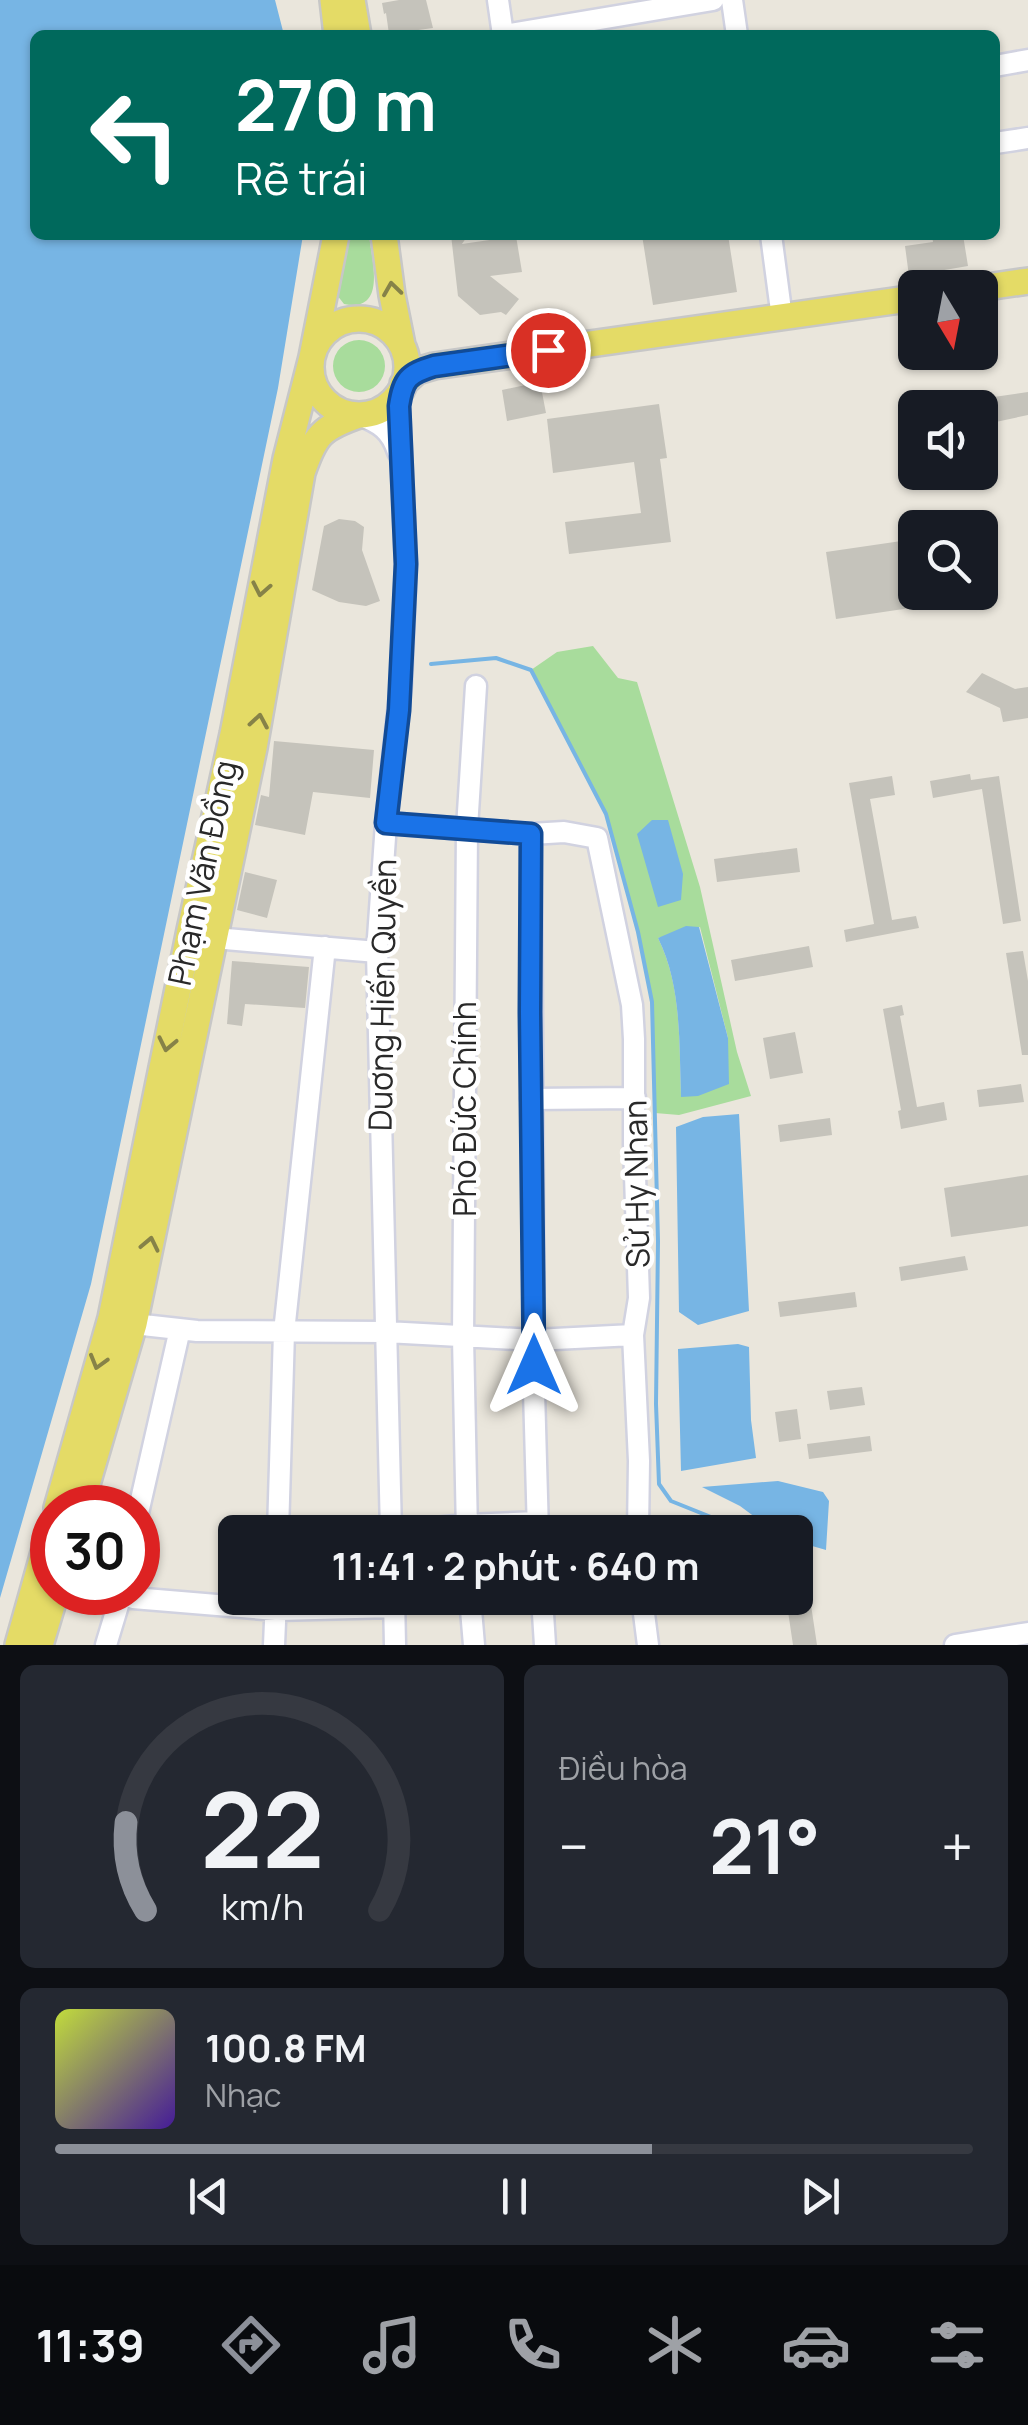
<!DOCTYPE html>
<html lang="vi">
<head>
<meta charset="utf-8">
<style>
	:root { --surface:#171b24; --page:#242831; --text:#f1f3f6; --muted:#9ea1a6; --line:#363941; --accent:#8c9099 }
	body { margin:0; font-family:Manrope,sans-serif; background:var(--page); color:var(--text); height:100vh; display:flex; flex-direction:column; font-size:38px; white-space:nowrap }
	* { box-sizing:border-box; margin:0 }
	p { font-size:32px; color:var(--muted) }
	.icon { flex:none; width:55px; height:55px; fill:none; stroke:currentColor; stroke-width:2; stroke-linecap:round; stroke-linejoin:round }
	.map { position:relative; height:1645px; overflow:hidden }
	.details { display:flex; flex-direction:column; gap:20px; padding:20px; background:#0d0f14; flex:1 }
	.details>* { flex:none }
	.top-card { position:absolute; left:30px; top:30px; width:970px; height:210px; border-radius:15px; box-shadow:0 2px 8px #0004; background:#00695c; color:#fff; overflow:hidden }
	.needle { width:65px; rotate:170deg }
	.controls { position:absolute; left:898px; top:270px; display:grid; gap:20px }
	.controls a { display:grid; place-items:center; width:100px; height:100px; border-radius:15px; background:var(--surface); box-shadow:0 2px 8px #0004; font-size:50px }
	.speed { position:absolute; left:30px; top:1485px; display:flex; gap:20px; font-size:50px; font-weight:700; text-align:center }
	.speed>* { display:grid; place-content:center; width:130px; height:130px; border-radius:50%; background:var(--surface); box-shadow:0 2px 8px #0004; line-height:1 }
	.speed .limit { border:15px solid #d22; background:#fff; color:#111 }
	.pin { position:absolute; display:grid; place-items:center; width:85px; height:85px; color:#fff; margin:-42px; border:5px solid #fff; border-radius:50%; box-shadow:0 2px 10px #0007 }
	.me { position:absolute; width:110px; margin:-55px; rotate:0deg; stroke-linejoin:round; filter:drop-shadow(0 0 8px #0008) }
	.turn { display:flex; align-items:center; gap:35px; height:210px; padding:0 40px; font-size:45px }
	.turn .icon { width:130px; height:130px; stroke-width:2.5 }
	.turn b { display:block; font-size:70px; line-height:85px }
	.big { font-size:75px; font-weight:700; line-height:1.1 }
	.details .card { flex:1; display:flex; flex-direction:column; justify-content:center; gap:15px; min-width:0; padding:0 35px; border-radius:15px; background:var(--page) }
	.details .dial { align-items:center; gap:0 }
	.dial svg { height:260px; overflow:visible; fill:none; stroke:var(--line); stroke-width:7; stroke-linecap:round; text-anchor:middle }
	.dial text { fill:var(--text); stroke:none }
	.song { display:flex; align-items:center; gap:30px }
	.cover { width:120px; height:120px; border-radius:15px; background:linear-gradient(135deg,hsl(70 70% 55%),hsl(260 70% 35%)) }
	.played { height:10px; border-radius:5px; background:linear-gradient(90deg,var(--accent) 65%,var(--line) 65%) }
	.keys { display:flex; justify-content:space-around; direction:ltr }
	.heat { display:flex; justify-content:space-between; align-items:center; font-size:55px; direction:ltr }
	.details .tiles { flex:1; display:grid; gap:20px; grid-template-columns:1fr 1fr }
	.card:last-child { grid-column:span 2 }
	.trip { position:absolute; left:218px; top:1515px; width:595px; height:100px; border-radius:15px; background:var(--surface); box-shadow:0 2px 8px #0004; font-weight:700; line-height:100px; text-align:center }
	.dock { display:flex; height:160px; justify-content:space-around; align-items:center; background:#090b0e; color:var(--muted) }
	.dock .icon { width:70px; height:70px }
	.dock .selected { color:var(--accent) }
	.dock b { font-size:45px; color:var(--text) }
	.map>svg:first-child { display:block }
	.green { fill:#a8dc9c; fill-rule:evenodd }
	.water { fill:#77b5e4 }
	.lines { fill:none; stroke-linecap:round; stroke-linejoin:round }
	.stream { stroke:#77b5e4; stroke-width:4 }
	.building { fill:#c5c3bb }
	.minor-casing { stroke:#d1d2e0; stroke-width:25 }
	.major-casing { stroke:#c7c7c7; stroke-width:30 }
	.minor { stroke:#fff; stroke-width:20 }
	.major { stroke:#e4db66; stroke-width:25 }
	.oneway { stroke:#868248 }
	.route-casing { stroke:#114b97; stroke-width:25 }
	.route { stroke:#1a73e8; stroke-width:18 }
	.labels { text-anchor:middle; stroke-width:9; stroke-linejoin:round; paint-order:stroke }
	.street-label { font-size:32px; fill:#292929; stroke:#fff }
</style>
</head>
<body>
<div class="map">
<svg width="1028" height="1645" viewBox="0 0 1028 1645">
	<rect width="100%" height="100%" fill="#eae6dc"/>
	<path class="green" d="M 342,235 L 369,235 C 372,261 387,313 344,304 L 333,290 Z
		M333 366a26 26 0 1 1 52 0a26 26 0 1 1-52 0Z
		M 593,646 L 618,678 L 637,682 L 700,887 L 737,1052 L 751,1096 L 679,1115 L 655,1113 L 652,1002 L 638,931 L 606,814 L 531,670 L 557,652 ZM 700,927 L 728,1038 L 681,1096 C 679,1043 682,986 658,938 Z"/>
	<path class="water" d="M 0,0 L 275,0 L 284,35 L 35,35 L 35,235 L 303,235 L 278,388 L 91,1284 L 0,1598 Z
		M 652,820 L 668,820 L 683,874 L 681,900 L 658,907 L 637,834 Z
		M 686,926 L 699,927 L 728,1038 L 729,1084 L 698,1096 L 681,1097 C 679,1044 682,986 658,938 Z
		M 739,1114 L 749,1311 L 698,1325 L 679,1312 L 676,1127 L 703,1117 Z
		M 738,1344 L 749,1347 L 751,1420 L 756,1458 L 681,1471 L 678,1349 Z
		M 778,1481 L 823,1492 L 829,1501 L 826,1550 L 795,1541 L 795,1532 L 775,1532 L 740,1506 L 702,1487 Z"/>
	<g class="lines">
		<path class="stream" d="M 431,664 L 496,658 L 531,670 L 606,814 L 638,932 L 652,1002 L 658,1241 L 656,1404 L 659,1484 L 671,1501 L 731,1525 L 739,1532"/>
	</g>
	<path class="building" d="M 399,0 L 426,0 L 433,28 L 389,34 L 386,13 L 384,14 L 382,3 Z
		M 451,235 L 468,235 L 462,244 L 516,236 L 522,272 L 490,276 L 519,299 L 506,315 L 501,312 L 480,315 L 458,296 Z
		M 642,235 L 728,235 L 737,292 L 653,305 Z
		M 932,235 L 963,235 L 968,266 L 909,276 L 905,246 L 933,242 Z
		M 540,382 L 546,413 L 507,421 L 502,390 Z
		M 1028,392 L 1028,415 L 991,423 L 980,423 L 980,408 L 950,408 L 958,394 L 980,405 L 980,399 Z
		M 659,404 L 667,458 L 660,459 L 671,542 L 569,554 L 565,522 L 641,513 L 634,462 L 553,473 L 547,419 Z
		M 339,519 L 355,521 L 364,527 L 362,550 L 380,601 L 366,606 L 339,602 L 312,590 L 324,526 Z
		M 915,539 L 915,592 L 971,592 L 971,599 L 836,619 L 826,552 Z
		M 982,673 L 1015,689 L 1028,687 L 1028,718 L 1003,722 L 1000,708 L 966,692 Z
		M 274,741 L 374,750 L 370,798 L 313,792 L 305,835 L 255,825 L 261,795 L 269,797 Z
		M 970,774 L 971,780 L 999,776 L 1021,921 L 1003,924 L 982,789 L 933,798 L 930,781 Z
		M 892,776 L 895,795 L 870,799 L 892,920 L 916,916 L 919,928 L 846,942 L 844,930 L 874,924 L 849,783 Z
		M 797,848 L 800,872 L 717,882 L 714,859 Z
		M 245,872 L 277,880 L 267,918 L 237,910 Z
		M 809,946 L 813,967 L 735,981 L 731,960 Z
		M 1023,951 L 1028,981 L 1028,1055 L 1022,1055 L 1006,953 Z
		M 232,961 L 309,967 L 305,1008 L 245,1004 L 242,1026 L 227,1024 Z
		M 902,1005 L 904,1015 L 900,1016 L 917,1107 L 944,1102 L 947,1120 L 901,1129 L 898,1111 L 901,1110 L 883,1009 Z
		M 795,1032 L 803,1073 L 770,1079 L 763,1038 Z
		M 1021,1084 L 1024,1102 L 979,1107 L 977,1090 Z
		M 830,1118 L 832,1135 L 780,1142 L 778,1125 Z
		M 1028,1175 L 1028,1226 L 951,1237 L 944,1188 Z
		M 965,1256 L 968,1270 L 901,1281 L 899,1267 Z
		M 855,1292 L 857,1307 L 780,1317 L 778,1302 Z
		M 862,1387 L 865,1405 L 830,1410 L 827,1391 Z
		M 797,1409 L 801,1439 L 779,1442 L 775,1412 Z
		M 870,1436 L 872,1451 L 809,1459 L 807,1444 Z
		M 795,1582 L 808,1585 L 817,1645 L 793,1645 L 786,1598 L 795,1598 Z"/>
	<g class="lines">
		<defs>
			<path id="minor" d="M 498,0 L 503,35
				M 732,0 L 737,35
				M 504,35 L 713,0
				M 995,66 L 1028,60
				M 995,143 L 1028,138
				M 771,235 L 782,318
				M 359,415 C 380,423 391,430 398,452
				M 386,823 L 531,834 L 564,832 L 597,838 L 632,1005 L 634,1039 L 634,1144 L 639,1298 L 633,1335 L 639,1461 L 638,1532
				M 531,834 L 534,1391 L 538,1532
				M 214,938 L 377,952
				M 531,1099 L 635,1098
				M 134,1324 L 197,1331 L 386,1332 L 535,1340 L 633,1335
				M 138,1513 L 180,1329
				M 278,1532 L 284,1332 L 325,947
				M 391,1532 L 377,952 L 386,823 L 401,685 L 406,564 L 399,406 L 403,385
				M 391,1532 L 467,1525 L 537,1522
				M 467,1532 L 463,1337 L 467,828 L 476,686
				M 124,1592 L 133,1598 L 276,1610 L 394,1607
				M 394,1598 L 395,1645
				M 470,1598 L 474,1645
				M 542,1598 L 545,1645
				M 642,1598 L 648,1645
				M 106,1645 L 122,1592
				M 274,1645 L 276,1599
				M 955,1645 L 1028,1633"/>
			<path id="major" d="M 333,0 L 337,35
				M 352,0 L 358,35
				M 384,235 L 392,295 L 402,345
				M 980,288 L 1028,281
				M311 367a48 48 0 1 1 96 0a48 48 0 1 1-96 0Z
				M 403,384 L 417,371 L 434,366 L 915,298
				M 57,1508 L 111,1318 L 190,930 L 233,734 L 286,459 L 312,357 L 336,235
				M 80,1508 L 134,1324 L 254,748 L 302,473 C 315,435 321,428 359,415
				M 18,1645 L 52,1524
				M 40,1645 L 56,1592"/>
		</defs>
		<use href="#minor" class="minor-casing"/>
		<use href="#major" class="major-casing"/>
		<use href="#minor" class="minor"/>
		<use href="#major" class="major"/>
	</g>
	<defs><path id="oneway-chevron" d="M-2-3.5L2.5 0L-2 3.5" fill="none" stroke-width="1.6" stroke-linecap="round" stroke-linejoin="round" transform="scale(2.5)"/></defs>
	<g class="oneway">
		<use href="#oneway-chevron" transform="translate(392 289) rotate(-98)"/>
		<use href="#oneway-chevron" transform="translate(261 589) rotate(101)"/>
		<use href="#oneway-chevron" transform="translate(259 721) rotate(-80)"/>
		<use href="#oneway-chevron" transform="translate(167 1044) rotate(102)"/>
		<use href="#oneway-chevron" transform="translate(150 1244) rotate(-78)"/>
		<use href="#oneway-chevron" transform="translate(98 1362) rotate(106)"/>
	</g>
	<g class="lines">
		<defs>
			<path id="route" d="M 534,1365 L 530,1012 L 531,834 L 386,823 L 399,710 L 406,564 L 399,406 C 403,379 408,374 434,366 L 548,350"/>
		</defs>
		<use href="#route" class="route-casing"/>
		<use href="#route" class="route"/>
	</g>
	<g class="labels">
		<g class="street-label">
			<text transform="translate(203 873) rotate(-78)" y="11">Phạm Văn Đồng</text>
			<text transform="translate(383 995) rotate(-89)" y="11">Duơng Hiến Quyền</text>
			<text transform="translate(465 1109) rotate(-90)" y="11">Phó Đức Chính</text>
			<text transform="translate(637 1184) rotate(-91)" y="11">Sử Hy Nhan</text>
		</g>
	</g>
</svg>
<div class="controls">
<a><svg class="needle" viewBox="-14 -14 28 28"><path d="M0-13l5 13h-10z" fill="#e53935"/><path d="M0 13l5-13h-10z" fill="#9ea1a6"/></svg></a>
<a><svg class="icon" aria-label="sound" viewBox="0 0 24 24"><path d="M4 9h4l5-4v14l-5-4H4zM17 9q2 3 0 6"/></svg></a>
<a><svg class="icon" aria-label="search" viewBox="0 0 24 24"><circle cx="10" cy="10" r="6"/><path d="M15 15l6 6"/></svg></a>
</div>
<div class="speed"><div class="limit">30</div></div>
<div class="pin" style="left:548px;top:350px;background:#d93025"><svg class="icon" aria-label="arrive" viewBox="0 0 24 24"><path d="M6 21V4h12l-3 4 3 4H6"/></svg></div>
<svg class="me" style="left:534px;top:1365px" viewBox="-20 -20 40 40"><path d="M0-17L14 15 0 8-14 15z" fill="#1a73e8" stroke="#fff" stroke-width="4"/></svg>
<div class="trip">11:41 · 2 phút · 640 m</div>
<div class="top-card">
<div class="turn"><svg class="icon" aria-label="left" viewBox="0 0 24 24"><path d="M17 20v-9H6M10 6l-5 5 5 5"/></svg><div><b>270 m</b>Rẽ trái</div></div>
</div>
</div>
<section class="details">
<div class="tiles">
<div class="card dial"><svg viewBox="0 0 100 80">
<path d="M14 69A42 42 0 1 1 86 69"/>
<path d="M14 69A42 42 0 0 1 8 42" stroke="#8c9099"/>
<text x="50" y="56" font-size="32" font-weight="700">22</text>
<text x="50" y="72" font-size="11">km/h</text>
</svg></div>
<div class="card"><p>Điều hòa</p>
<div class="heat"><a>−</a><b class="big">21°</b><a>+</a></div>
</div>
<div class="card">
<div class="song"><i class="cover"></i><div><b>100.8 FM</b><p>Nhạc</p></div></div>
<div class="played"></div>
<div class="keys"><svg class="icon" aria-label="previous" viewBox="0 0 24 24"><path d="M18 5L8 12l10 7zM5 5v14"/></svg><svg class="icon" aria-label="pause" viewBox="0 0 24 24"><path d="M8 5v14M16 5v14"/></svg><svg class="icon" aria-label="next" viewBox="0 0 24 24"><path d="M6 5l10 7-10 7zM19 5v14"/></svg></div>
</div>
</div>
</section>
<nav class="dock">
<b>11:39</b>
<svg class="icon selected" aria-label="directions" viewBox="0 0 24 24"><path d="M12 3l9 9-9 9-9-9zM9 14v-3h6M13 9l2 2-2 2"/></svg>
<svg class="icon" aria-label="music" viewBox="0 0 24 24"><path d="M9 18V5l10-2v13"/><circle cx="6" cy="18" r="3"/><circle cx="16" cy="16" r="3"/></svg>
<svg class="icon" aria-label="phone" viewBox="0 0 24 24"><path d="M5 4h4l2 5-3 2q2 4 5 5l2-3 5 2v4C11 20 4 13 5 4z"/></svg>
<svg class="icon" aria-label="climate" viewBox="0 0 24 24"><path d="M12 3v18M4 7l16 10M4 17L20 7"/></svg>
<svg class="icon" aria-label="car" viewBox="0 0 24 24"><path d="M5 17H2v-5l4-1 3-4h7l3 4 3 1v5h-3M9 17h6M6 11h13"/><circle cx="7" cy="17" r="2"/><circle cx="17" cy="17" r="2"/></svg>
<svg class="icon" aria-label="filters" viewBox="0 0 24 24"><path d="M4 7h16M4 17h16"/><circle cx="9" cy="7" r="2"/><circle cx="15" cy="17" r="2"/></svg>
</nav>
</body>
</html>
